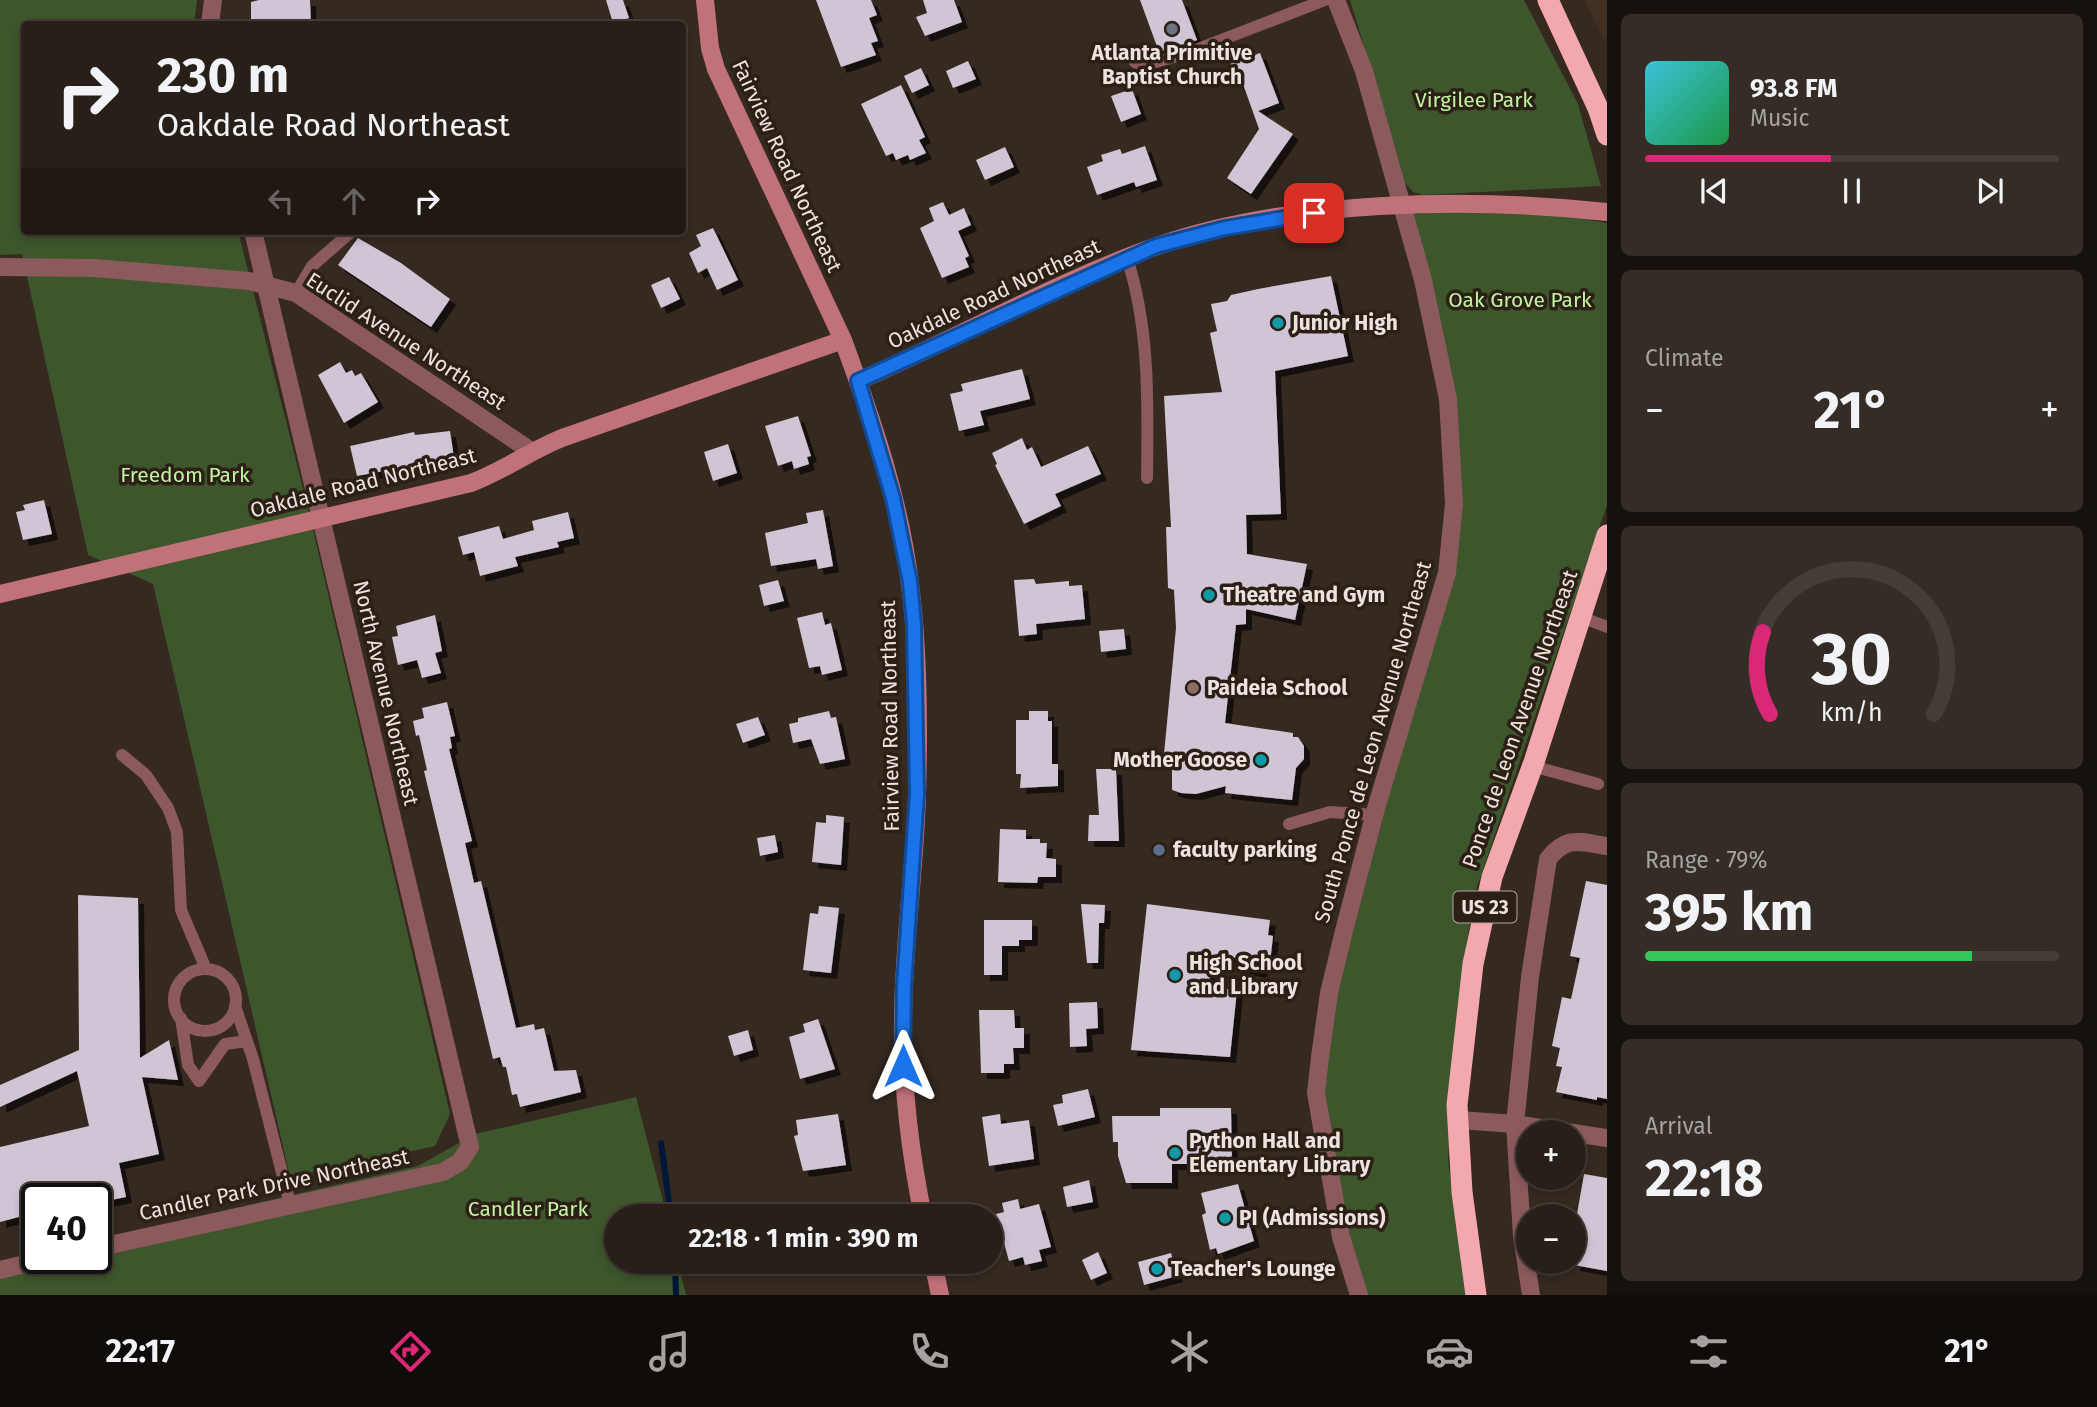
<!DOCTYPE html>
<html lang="en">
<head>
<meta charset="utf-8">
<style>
	:root { --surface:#281f18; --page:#342c25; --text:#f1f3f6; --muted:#a5a2a2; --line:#443d37; --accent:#db2777 }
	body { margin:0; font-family:"Fira Sans",sans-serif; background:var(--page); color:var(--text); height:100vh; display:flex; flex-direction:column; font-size:26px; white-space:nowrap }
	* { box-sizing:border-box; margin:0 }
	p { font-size:23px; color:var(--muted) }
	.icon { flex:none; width:38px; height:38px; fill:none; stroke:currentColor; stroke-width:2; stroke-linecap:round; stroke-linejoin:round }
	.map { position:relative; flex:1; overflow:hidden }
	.side { display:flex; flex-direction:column; gap:14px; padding:14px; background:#16110d; width:490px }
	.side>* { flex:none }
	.hud { position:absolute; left:21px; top:21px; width:665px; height:214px; border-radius:7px; box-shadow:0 4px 10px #0003,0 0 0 2px var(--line); background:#281f18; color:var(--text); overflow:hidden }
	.fabs { position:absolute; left:1516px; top:1120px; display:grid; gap:14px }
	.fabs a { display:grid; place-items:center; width:70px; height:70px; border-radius:50%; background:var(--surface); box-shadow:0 4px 10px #0003,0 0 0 2px var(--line); font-size:35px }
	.speed { position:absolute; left:21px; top:1183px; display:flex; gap:14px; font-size:35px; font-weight:700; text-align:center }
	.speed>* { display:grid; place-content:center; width:91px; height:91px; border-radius:50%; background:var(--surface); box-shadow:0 4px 10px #0003,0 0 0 2px var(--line); line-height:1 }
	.speed .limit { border:4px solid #111; border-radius:10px; background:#fff; color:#111 }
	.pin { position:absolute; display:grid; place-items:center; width:60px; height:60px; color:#fff; margin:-30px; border-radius:14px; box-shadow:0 4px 10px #0006 }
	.me { position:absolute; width:77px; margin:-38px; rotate:0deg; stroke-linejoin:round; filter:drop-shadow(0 0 5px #0008) }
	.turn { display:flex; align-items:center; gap:24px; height:147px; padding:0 21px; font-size:32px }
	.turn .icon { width:91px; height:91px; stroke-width:2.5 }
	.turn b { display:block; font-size:49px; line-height:60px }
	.lanes { display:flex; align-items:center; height:66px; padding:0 21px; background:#0003; justify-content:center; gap:35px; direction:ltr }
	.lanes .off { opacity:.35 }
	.big { font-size:52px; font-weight:700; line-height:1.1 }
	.side .tile { flex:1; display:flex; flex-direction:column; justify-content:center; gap:10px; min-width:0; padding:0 24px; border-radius:10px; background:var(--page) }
	.side .dial { align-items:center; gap:0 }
	.dial svg { height:182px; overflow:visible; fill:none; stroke:var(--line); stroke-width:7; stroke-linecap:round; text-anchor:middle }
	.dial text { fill:var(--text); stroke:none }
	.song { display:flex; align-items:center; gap:21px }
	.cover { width:84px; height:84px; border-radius:10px; background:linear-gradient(135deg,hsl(190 70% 55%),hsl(140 70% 35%)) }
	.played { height:7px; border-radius:4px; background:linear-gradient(90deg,var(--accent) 45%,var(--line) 45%) }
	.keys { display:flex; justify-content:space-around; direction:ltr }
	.heat { display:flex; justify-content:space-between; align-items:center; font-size:38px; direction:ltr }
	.charge { height:10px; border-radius:5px; background:linear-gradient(90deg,#34c759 79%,var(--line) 0) }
	.trip { position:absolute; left:604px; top:1204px; width:399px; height:70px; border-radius:35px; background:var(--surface); box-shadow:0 4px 10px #0003,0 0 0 2px var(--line); font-weight:700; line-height:70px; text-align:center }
	.menu { display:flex; height:112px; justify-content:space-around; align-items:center; background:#100c0a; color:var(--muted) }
	.menu .icon { width:49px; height:49px }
	.menu .on { color:var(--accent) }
	.menu b { font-size:32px; color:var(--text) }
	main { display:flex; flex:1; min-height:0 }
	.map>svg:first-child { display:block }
	.built { fill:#412f22 }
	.green { fill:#3d562c }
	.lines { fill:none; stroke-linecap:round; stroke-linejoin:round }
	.stream { stroke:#001737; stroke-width:6 }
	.building { fill:#cfc5d5; filter:url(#shadow) }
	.lane { stroke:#8c5a5d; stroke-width:12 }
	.street { stroke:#8c5a5d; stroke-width:18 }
	.secondary { stroke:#c17279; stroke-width:18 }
	.highway { stroke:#f3a8ad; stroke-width:21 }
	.route-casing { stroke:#114b97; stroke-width:18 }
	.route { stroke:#1a73e8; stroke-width:12 }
	.worship-dot { fill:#6b7280; stroke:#2b1f16; stroke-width:2.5 }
	.culture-dot { fill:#0f9aa8; stroke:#2b1f16; stroke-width:2.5 }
	.education-dot { fill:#8d6e63; stroke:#2b1f16; stroke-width:2.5 }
	.service-dot { fill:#5c6f8a; stroke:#2b1f16; stroke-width:2.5 }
	.labels { text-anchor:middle; stroke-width:7; stroke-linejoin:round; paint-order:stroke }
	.shield { fill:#2b1f16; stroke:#b2a8a2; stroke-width:2 }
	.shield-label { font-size:19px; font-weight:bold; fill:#ece3de }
	.poi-label { font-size:21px; font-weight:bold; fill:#ece3de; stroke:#2b1f16; text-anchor:start }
	.park-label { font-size:21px; fill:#c0f2a1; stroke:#2b1f16 }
	.street-label { font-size:21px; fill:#ece3de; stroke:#2b1f16 }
</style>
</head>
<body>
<main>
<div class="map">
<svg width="1607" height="1295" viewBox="0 0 1607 1295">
	<defs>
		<filter id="shadow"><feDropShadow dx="6" dy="6" stdDeviation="0" flood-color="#0009"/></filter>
	</defs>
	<rect width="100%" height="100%" fill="#352920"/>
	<path class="built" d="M 1585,0 L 1607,0 L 1607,39 L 1603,40 Z"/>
	<path class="green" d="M 0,0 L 197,0 L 194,24 L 24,24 L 24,231 L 238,231 L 308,508 L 450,1114 L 435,1146 L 290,1177 L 153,584 L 88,555 L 22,254 L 0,255 Z
		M 1350,0 L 1524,0 L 1578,104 L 1601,186 L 1423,195 L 1413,192 L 1405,183 Z
		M 1410,210 L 1552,214 L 1607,223 L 1607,505 L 1474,896 L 1460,989 L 1448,1160 L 1467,1295 L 1359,1295 L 1347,1271 L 1320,1057 L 1447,573 L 1450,397 Z
		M 636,1097 L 667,1216 L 616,1216 L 616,1262 L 678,1262 L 686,1295 L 0,1295 L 0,1261 L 96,1258 L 96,1240 L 418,1166 L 475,1134 Z"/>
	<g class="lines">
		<path class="stream" d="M 661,1143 L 671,1216
			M 675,1262 L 676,1295"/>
	</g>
	<path class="building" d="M 259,0 L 310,0 L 311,24 L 251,24 L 251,2 Z
		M 606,0 L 623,0 L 629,18 L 613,23 Z
		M 816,0 L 871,0 L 877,15 L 869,18 L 878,41 L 871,43 L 876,55 L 841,67 Z
		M 923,0 L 954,0 L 962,22 L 925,36 L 916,17 L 927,13 Z
		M 1140,0 L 1182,0 L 1197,40 L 1159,52 Z
		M 1260,53 L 1279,103 L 1258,111 L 1293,134 L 1251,194 L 1227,178 L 1259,129 L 1243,84 L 1238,85 L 1230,64 Z
		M 968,61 L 976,79 L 953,88 L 946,71 Z
		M 921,68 L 929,85 L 912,93 L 904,76 Z
		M 901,85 L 925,137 L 919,140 L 926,153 L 910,160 L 908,155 L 896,160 L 893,153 L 886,156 L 861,104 Z
		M 1132,89 L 1141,114 L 1121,122 L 1111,96 Z
		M 1145,146 L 1157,180 L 1136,187 L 1134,182 L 1097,195 L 1087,167 L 1103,161 L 1101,155 L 1120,149 L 1122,154 Z
		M 1005,147 L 1014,167 L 985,180 L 976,160 Z
		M 943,202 L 949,215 L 964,208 L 971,225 L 958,231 L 969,256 L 965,258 L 969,267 L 942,278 L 920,228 L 934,221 L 929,208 Z
		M 713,228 L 738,280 L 717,290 L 707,268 L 698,273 L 689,253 L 701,246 L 696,235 Z
		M 358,238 L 401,263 L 450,299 L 431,327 L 338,265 Z
		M 1331,276 L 1348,356 L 1275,371 L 1281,514 L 1246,515 L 1247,554 L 1307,564 L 1295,620 L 1246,609 L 1246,624 L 1236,625 L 1225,723 L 1293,733 L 1293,737 L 1298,737 L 1304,746 L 1304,759 L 1296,768 L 1292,800 L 1225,793 L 1226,786 L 1196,794 L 1181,793 L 1172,790 L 1172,754 L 1164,754 L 1176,628 L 1174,590 L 1168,588 L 1166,527 L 1171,527 L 1164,396 L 1222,392 L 1210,333 L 1217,331 L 1211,304 L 1227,301 L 1231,295 L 1258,289 Z
		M 669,277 L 680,299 L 661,308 L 651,285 Z
		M 340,362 L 346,373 L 352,370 L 355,376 L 361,373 L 378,402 L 344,423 L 318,375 Z
		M 1022,369 L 1030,399 L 980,411 L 984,425 L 959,431 L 950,394 L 963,391 L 961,384 Z
		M 798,416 L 811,456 L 807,457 L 809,464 L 794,469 L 792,461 L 778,466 L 765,426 Z
		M 450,431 L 454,458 L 357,476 L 350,446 L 414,432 L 415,435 Z
		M 1022,438 L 1027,450 L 1032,447 L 1041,467 L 1088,446 L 1101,474 L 1055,494 L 1061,506 L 1024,524 L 995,465 L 997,464 L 992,453 Z
		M 728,444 L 737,473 L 713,481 L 704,452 Z
		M 44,500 L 52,534 L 23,540 L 16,512 L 25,510 L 23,505 Z
		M 823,510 L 833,566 L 818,569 L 816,559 L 771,566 L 765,533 L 808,523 L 806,513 Z
		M 568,512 L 574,538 L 557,542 L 559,547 L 515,557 L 518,566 L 480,576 L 474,552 L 463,555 L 458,537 L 499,526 L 503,539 L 534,530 L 532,521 Z
		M 1034,579 L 1036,584 L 1069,581 L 1069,586 L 1082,585 L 1085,619 L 1036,624 L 1037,634 L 1019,636 L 1014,580 Z
		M 778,580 L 784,601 L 764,606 L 759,585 Z
		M 822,612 L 825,625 L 831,623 L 842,670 L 822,675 L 820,666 L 809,668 L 797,618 Z
		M 435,615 L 442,651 L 435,653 L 441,673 L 422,678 L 417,660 L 398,665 L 392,637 L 398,636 L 396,626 Z
		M 1124,629 L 1126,649 L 1101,652 L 1099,631 Z
		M 447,702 L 455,736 L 450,737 L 452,748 L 449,749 L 472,841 L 465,843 L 474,883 L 481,881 L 516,1028 L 534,1024 L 535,1030 L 544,1028 L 554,1071 L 576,1070 L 581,1092 L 520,1107 L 517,1094 L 512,1095 L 506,1067 L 503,1067 L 500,1057 L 493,1059 L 424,771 L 427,770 L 419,735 L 416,736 L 413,721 L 424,718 L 422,708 Z
		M 829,711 L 831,718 L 836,717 L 845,759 L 820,764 L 811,739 L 793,743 L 789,724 L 798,722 L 798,718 Z
		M 1029,711 L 1048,711 L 1048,721 L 1052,721 L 1052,764 L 1058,764 L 1058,786 L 1020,788 L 1021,774 L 1016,774 L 1016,720 L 1029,720 Z
		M 758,717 L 765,735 L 743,743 L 736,724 Z
		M 1096,769 L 1116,769 L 1119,841 L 1088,841 L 1089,815 L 1099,815 Z
		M 826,815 L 844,817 L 841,865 L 812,862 L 816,822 L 826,823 Z
		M 1000,829 L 1026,830 L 1026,839 L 1040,839 L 1040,843 L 1047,843 L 1046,858 L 1056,859 L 1056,877 L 1038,877 L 1037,883 L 998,882 Z
		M 775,835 L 778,852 L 760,856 L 757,838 Z
		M 1586,881 L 1607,885 L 1607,1099 L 1597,1097 L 1597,1100 L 1556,1092 L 1562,1067 L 1556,1066 L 1560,1048 L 1552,1046 L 1562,997 L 1571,999 L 1580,958 L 1570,956 Z
		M 78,895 L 138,898 L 140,1058 L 169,1040 L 178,1080 L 142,1077 L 159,1154 L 119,1163 L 126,1197 L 96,1203 L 96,1199 L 37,1199 L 37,1212 L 0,1222 L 0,1147 L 89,1126 L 77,1071 L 0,1107 L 0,1085 L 79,1050 Z
		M 1081,904 L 1105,905 L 1104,923 L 1099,923 L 1098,963 L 1087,963 Z
		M 1147,904 L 1270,920 L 1268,935 L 1273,936 L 1270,963 L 1263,962 L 1261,972 L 1243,969 L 1245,959 L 1212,955 L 1209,987 L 1237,990 L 1230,1057 L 1131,1050 Z
		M 819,906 L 839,908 L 831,973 L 803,970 L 810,913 L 818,914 Z
		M 984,920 L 1032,920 L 1032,940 L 1019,940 L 1019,946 L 1002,946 L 1002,975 L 984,975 Z
		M 1097,1002 L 1098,1028 L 1086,1029 L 1087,1046 L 1070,1047 L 1069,1003 Z
		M 979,1010 L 1014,1010 L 1015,1028 L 1024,1028 L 1024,1048 L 1013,1048 L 1014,1064 L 1004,1064 L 1004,1073 L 981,1073 Z
		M 818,1019 L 835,1069 L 800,1079 L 789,1037 L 805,1032 L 803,1024 Z
		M 748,1030 L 753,1050 L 734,1056 L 728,1036 Z
		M 1088,1089 L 1095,1117 L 1058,1126 L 1053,1105 L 1063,1103 L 1062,1095 Z
		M 1160,1108 L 1231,1108 L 1232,1164 L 1172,1164 L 1172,1183 L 1126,1183 L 1118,1156 L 1118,1142 L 1113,1142 L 1112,1116 L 1160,1116 Z
		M 838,1114 L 846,1165 L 803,1171 L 794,1136 L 798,1135 L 796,1120 Z
		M 1000,1114 L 1001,1124 L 1029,1120 L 1034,1159 L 989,1166 L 982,1117 Z
		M 1584,1174 L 1607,1178 L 1607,1271 L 1574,1265 L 1578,1242 L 1573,1241 L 1573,1237 Z
		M 1089,1180 L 1093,1202 L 1067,1207 L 1063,1187 Z
		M 1238,1184 L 1254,1241 L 1218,1254 L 1216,1248 L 1210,1250 L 1202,1215 L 1206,1213 L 1201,1193 Z
		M 1018,1199 L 1020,1209 L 1039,1204 L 1051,1247 L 1039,1250 L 1042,1261 L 1025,1265 L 1023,1257 L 1009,1261 L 996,1214 L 1004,1212 L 1002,1203 Z
		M 1098,1252 L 1107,1273 L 1091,1280 L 1082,1260 Z
		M 1171,1253 L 1177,1276 L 1144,1285 L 1138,1262 Z"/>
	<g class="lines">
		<path class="lane" d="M 1134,61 L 1141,66 L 1185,54 L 1325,0
			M 1127,258 C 1150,329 1148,405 1147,478
			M 296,293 L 312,266 L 352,231
			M 1581,617 L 1607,627
			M 122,755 L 146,775 L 168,808 L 177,832 L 181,910 L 206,969
			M 1532,766 L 1598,784
			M 1289,824 L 1330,812 L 1375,815
			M174 1000a31 31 0 1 1 62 0a31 31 0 1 1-62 0Z
			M 235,1006 L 253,1059 L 290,1204
			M 181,1018 L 188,1065 L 199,1081 L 225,1044 L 247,1041"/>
		<path class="street" d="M 1336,0 L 1364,71 L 1423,280 L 1448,399 L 1454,504 L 1447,573 L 1377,805 L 1344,931 L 1329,993 L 1320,1057 L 1316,1093 L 1341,1237 L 1359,1295
			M 210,24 L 213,0
			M 0,267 L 94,268 L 249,281 L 296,293 L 531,451
			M 1459,1120 L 1515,1124 L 1607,1138
			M 96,1248 L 443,1172 L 460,1162 L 470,1147 L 253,231
			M 0,1270 L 50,1258
			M 1531,1295 L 1522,1236 L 1515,1124 L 1530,977 L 1548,859 C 1567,835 1579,842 1607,846"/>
		<path class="secondary" d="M 705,0 L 710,48 L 716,69 L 843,340 C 872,419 900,500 910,584 C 919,653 919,726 917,795 C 915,871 903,946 903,1022 C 902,1088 910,1152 923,1216
			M 858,381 C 957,339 1057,281 1157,246 C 1287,200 1470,197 1607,212
			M 0,594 L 471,483 C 503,471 530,451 562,438 L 843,340
			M 933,1262 L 940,1295"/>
		<path class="highway" d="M 1548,0 L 1598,108 L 1607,135
			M 1476,1295 L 1462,1192 L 1457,1105 L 1473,964 L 1492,877 L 1534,762 L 1607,535"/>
	</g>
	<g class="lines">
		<defs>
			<path id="route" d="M 903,1066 L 904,985 L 917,794 L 914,624 L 910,582 L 893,498 L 858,381 L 1156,246 L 1225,228 L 1314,213"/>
		</defs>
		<use href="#route" class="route-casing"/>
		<use href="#route" class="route"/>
	</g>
	<circle class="worship-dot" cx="1172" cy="29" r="7"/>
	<g class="culture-dot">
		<circle cx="1278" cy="323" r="7"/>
		<circle cx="1209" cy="595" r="7"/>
		<circle cx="1261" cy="760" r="7"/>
		<circle cx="1175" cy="975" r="7"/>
		<circle cx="1175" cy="1153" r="7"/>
		<circle cx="1225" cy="1218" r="7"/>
		<circle cx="1157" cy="1269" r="7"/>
	</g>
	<circle class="education-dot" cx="1193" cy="688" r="7"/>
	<circle class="service-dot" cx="1159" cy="850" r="7"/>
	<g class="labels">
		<rect class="shield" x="1453.5" y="891.5" width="63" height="31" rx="5"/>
		<g class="shield-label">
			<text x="1485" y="914">US 23</text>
		</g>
		<g class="poi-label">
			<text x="1172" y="60" text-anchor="middle">Atlanta Primitive<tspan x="1172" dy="24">Baptist Church</tspan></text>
			<text x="1292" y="330">Junior High</text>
			<text x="1223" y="602">Theatre and Gym</text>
			<text x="1207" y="695">Paideia School</text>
			<text x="1247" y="767" text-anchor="end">Mother Goose</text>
			<text x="1173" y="857">faculty parking</text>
			<text x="1189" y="970">High School<tspan x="1189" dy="24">and Library</tspan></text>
			<text x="1189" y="1148">Python Hall and<tspan x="1189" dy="24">Elementary Library</tspan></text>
			<text x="1239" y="1225">PI (Admissions)</text>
			<text x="1171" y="1276">Teacher's Lounge</text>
		</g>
		<g class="park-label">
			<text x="1474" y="107">Virgilee Park</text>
			<text x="1520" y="307">Oak Grove Park</text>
			<text x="185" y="482">Freedom Park</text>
			<text x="528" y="1216">Candler Park</text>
		</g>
		<g class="street-label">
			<text transform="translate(787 166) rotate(65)" y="7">Fairview Road Northeast</text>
			<text transform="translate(994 294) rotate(-25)" y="7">Oakdale Road Northeast</text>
			<text transform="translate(406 341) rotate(33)" y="7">Euclid Avenue Northeast</text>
			<text transform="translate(363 483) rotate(-14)" y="7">Oakdale Road Northeast</text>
			<text transform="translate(386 693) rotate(77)" y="7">North Avenue Northeast</text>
			<text transform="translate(890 716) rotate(-91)" y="7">Fairview Road Northeast</text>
			<text transform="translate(1520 719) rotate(-71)" y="7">Ponce de Leon Avenue Northeast</text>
			<text transform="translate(1373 742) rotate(-74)" y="7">South Ponce de Leon Avenue Northeast</text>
			<text transform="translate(274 1185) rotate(-12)" y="7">Candler Park Drive Northeast</text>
		</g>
	</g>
</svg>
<div class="fabs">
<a>+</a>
<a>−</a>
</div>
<div class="speed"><div class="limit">40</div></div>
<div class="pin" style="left:1314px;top:213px;background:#d93025"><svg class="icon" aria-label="arrive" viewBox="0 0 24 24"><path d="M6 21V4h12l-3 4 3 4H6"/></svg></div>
<svg class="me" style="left:903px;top:1066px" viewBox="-20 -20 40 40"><path d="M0-17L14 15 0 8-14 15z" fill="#1a73e8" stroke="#fff" stroke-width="4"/></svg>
<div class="trip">22:18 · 1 min · 390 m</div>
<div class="hud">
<div class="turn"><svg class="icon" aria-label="right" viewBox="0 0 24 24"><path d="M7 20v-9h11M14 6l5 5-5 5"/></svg><div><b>230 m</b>Oakdale Road Northeast</div></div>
<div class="lanes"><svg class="icon off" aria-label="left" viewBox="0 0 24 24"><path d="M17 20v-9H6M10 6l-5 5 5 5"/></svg><svg class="icon off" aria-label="ahead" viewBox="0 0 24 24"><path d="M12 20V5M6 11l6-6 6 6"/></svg><svg class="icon" aria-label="right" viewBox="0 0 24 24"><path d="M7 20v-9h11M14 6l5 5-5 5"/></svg></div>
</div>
</div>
<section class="side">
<div class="tile">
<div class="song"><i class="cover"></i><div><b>93.8 FM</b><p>Music</p></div></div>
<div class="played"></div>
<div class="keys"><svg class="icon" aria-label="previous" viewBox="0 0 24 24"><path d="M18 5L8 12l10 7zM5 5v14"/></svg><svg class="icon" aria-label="pause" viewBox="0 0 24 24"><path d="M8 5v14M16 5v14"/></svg><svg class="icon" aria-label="next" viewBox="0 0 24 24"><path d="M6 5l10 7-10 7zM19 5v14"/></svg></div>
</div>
<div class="tile"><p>Climate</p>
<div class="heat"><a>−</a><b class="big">21°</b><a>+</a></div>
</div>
<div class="tile dial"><svg viewBox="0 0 100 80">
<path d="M14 69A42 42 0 1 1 86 69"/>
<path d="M14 69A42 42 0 0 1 11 33" stroke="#db2777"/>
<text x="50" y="56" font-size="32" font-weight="700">30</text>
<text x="50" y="72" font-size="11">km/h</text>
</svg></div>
<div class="tile"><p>Range · 79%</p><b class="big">395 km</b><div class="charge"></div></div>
<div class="tile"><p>Arrival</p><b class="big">22:18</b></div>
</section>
</main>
<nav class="menu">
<b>22:17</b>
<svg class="icon on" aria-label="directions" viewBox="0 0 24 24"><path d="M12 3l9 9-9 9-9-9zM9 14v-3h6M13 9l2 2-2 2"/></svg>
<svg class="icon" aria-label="music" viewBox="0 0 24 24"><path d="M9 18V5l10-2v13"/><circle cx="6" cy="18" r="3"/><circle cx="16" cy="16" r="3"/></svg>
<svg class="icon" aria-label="phone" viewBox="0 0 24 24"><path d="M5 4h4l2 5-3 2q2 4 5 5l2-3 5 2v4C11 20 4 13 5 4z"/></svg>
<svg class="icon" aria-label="climate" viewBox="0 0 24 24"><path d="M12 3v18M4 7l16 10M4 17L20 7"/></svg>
<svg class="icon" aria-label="car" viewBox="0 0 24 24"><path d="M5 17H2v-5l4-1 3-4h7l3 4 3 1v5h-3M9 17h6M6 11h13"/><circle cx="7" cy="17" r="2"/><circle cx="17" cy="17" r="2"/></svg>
<svg class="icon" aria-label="filters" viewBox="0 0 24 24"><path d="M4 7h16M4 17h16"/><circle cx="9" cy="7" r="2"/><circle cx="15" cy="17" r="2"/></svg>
<b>21°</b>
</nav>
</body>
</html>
